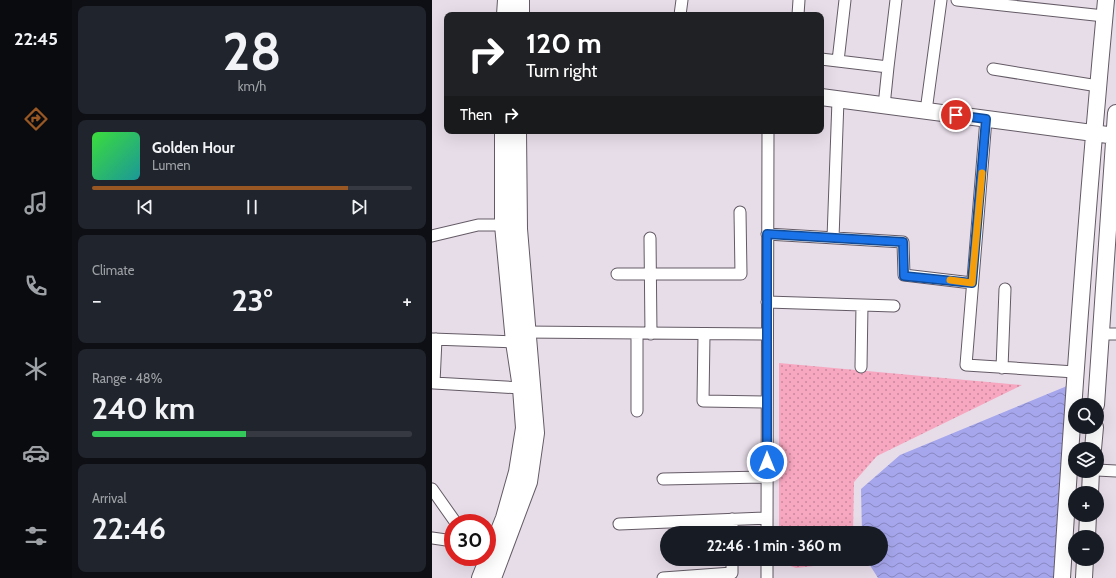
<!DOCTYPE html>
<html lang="en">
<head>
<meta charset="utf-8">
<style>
	:root { --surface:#171b24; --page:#20242c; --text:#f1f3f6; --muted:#9ea1a6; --line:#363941; --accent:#995823 }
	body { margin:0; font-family:Cabin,sans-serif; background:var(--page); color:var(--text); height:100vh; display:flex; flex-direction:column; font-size:15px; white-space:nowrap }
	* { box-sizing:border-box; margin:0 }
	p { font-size:13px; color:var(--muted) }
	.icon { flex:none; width:22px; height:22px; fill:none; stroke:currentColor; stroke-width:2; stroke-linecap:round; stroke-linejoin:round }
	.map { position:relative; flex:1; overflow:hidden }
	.drawer { display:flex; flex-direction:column; gap:6px; padding:6px; background:#0d0f14; width:360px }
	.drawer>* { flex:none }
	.banner { position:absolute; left:12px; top:12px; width:380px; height:122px; border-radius:8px; box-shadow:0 4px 16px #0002; background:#202124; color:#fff; overflow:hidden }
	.controls { position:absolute; left:636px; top:398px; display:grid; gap:8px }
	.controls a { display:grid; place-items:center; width:36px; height:36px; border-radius:50%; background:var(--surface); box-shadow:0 4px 16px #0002; font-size:20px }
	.speed { position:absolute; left:12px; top:514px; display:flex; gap:8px; font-size:20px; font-weight:700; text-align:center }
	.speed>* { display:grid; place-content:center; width:52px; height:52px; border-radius:50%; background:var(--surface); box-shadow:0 4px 16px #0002; line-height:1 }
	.speed .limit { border:6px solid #d22; background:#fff; color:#111 }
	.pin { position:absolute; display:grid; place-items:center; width:34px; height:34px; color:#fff; margin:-17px; border:2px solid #fff; border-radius:50%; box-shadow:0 1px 4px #0007 }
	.me { position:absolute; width:44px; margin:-22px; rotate:0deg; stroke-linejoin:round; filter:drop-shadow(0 0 3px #0008) }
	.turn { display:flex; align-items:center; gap:14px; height:84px; padding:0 16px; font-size:18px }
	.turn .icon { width:52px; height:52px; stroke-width:2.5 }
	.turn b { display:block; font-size:28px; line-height:34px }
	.then { display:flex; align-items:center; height:38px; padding:0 16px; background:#0003; gap:8px; font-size:15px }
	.big { font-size:30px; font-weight:800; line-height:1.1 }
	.drawer .card { flex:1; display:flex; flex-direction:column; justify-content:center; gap:6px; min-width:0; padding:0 14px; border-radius:8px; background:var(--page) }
	.drawer .dial { align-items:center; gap:0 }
	.dial b { font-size:52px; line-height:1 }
	.song { display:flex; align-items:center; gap:12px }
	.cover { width:48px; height:48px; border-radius:6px; background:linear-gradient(135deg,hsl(120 70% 55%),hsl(180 70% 35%)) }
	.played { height:4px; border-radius:2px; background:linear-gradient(90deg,var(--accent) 80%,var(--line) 80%) }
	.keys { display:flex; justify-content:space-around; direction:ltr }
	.heat { display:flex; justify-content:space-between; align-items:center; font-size:22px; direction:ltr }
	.charge { height:6px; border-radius:3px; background:linear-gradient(90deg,#34c759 48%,var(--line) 0) }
	.trip { position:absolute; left:228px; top:526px; width:228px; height:40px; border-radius:20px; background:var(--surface); box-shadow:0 4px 16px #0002; font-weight:800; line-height:40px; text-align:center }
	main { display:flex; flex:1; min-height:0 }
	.tab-bar { display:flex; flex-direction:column; width:72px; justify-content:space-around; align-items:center; background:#090b0e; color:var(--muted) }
	.tab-bar .icon { width:28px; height:28px }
	.tab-bar .on { color:var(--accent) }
	.tab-bar b { font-size:18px; color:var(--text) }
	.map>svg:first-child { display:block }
	.grass { fill:url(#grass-dots) }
	.water { fill:url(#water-waves) }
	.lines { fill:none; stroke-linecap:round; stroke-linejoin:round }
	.street-casing { stroke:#635a65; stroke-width:13 }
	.secondary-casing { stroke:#635a65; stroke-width:18 }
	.street { stroke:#fff; stroke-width:11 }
	.secondary { stroke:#fff; stroke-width:16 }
	.route-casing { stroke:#114b97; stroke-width:10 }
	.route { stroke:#1a73e8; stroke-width:7 }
	.slow { stroke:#f59e0b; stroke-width:7 }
</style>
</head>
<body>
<main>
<nav class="tab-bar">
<b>22:45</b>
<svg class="icon on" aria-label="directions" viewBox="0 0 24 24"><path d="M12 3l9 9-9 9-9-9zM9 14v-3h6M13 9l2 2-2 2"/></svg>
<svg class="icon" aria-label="music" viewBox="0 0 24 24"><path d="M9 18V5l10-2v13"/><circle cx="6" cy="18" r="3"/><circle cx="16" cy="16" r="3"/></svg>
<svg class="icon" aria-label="phone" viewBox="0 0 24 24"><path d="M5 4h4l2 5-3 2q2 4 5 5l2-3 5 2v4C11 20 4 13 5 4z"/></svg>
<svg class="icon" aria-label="climate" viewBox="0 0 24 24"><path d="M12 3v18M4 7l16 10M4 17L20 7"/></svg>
<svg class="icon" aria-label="car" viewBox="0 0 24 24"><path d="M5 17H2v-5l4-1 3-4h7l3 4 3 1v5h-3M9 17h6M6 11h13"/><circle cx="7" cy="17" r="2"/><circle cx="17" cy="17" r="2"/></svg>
<svg class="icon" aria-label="filters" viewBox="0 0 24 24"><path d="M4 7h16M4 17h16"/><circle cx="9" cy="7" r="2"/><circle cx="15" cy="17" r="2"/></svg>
</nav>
<section class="drawer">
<div class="card dial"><b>28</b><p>km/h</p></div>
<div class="card">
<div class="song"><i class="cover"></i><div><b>Golden Hour</b><p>Lumen</p></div></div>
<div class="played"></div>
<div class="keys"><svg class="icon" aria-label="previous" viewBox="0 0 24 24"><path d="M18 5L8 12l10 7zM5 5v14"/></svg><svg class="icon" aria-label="pause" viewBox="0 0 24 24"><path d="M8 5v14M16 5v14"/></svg><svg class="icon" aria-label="next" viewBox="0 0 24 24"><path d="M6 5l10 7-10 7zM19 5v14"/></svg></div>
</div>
<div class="card"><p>Climate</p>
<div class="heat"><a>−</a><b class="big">23°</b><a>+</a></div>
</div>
<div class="card"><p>Range · 48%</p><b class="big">240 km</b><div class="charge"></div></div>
<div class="card"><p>Arrival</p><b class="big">22:46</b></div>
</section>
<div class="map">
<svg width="684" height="578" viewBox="0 0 684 578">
	<defs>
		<pattern id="grass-dots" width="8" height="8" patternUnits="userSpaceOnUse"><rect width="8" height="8" fill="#f7a7c0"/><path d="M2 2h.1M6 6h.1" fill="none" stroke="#c8889d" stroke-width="1.8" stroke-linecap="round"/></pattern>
		<pattern id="water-waves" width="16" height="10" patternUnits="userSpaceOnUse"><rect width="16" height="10" fill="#a6a6ed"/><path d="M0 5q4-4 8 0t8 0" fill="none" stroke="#8887c1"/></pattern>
	</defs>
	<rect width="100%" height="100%" fill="#e7dde9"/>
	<path class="grass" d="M 347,363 L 590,385 L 445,456 L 422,482 L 421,533 L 347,533 Z
		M 347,559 L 414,559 L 400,564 L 364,568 L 347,562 Z"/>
	<path class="water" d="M 635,386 L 627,578 L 446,578 L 434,559 L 449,559 L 449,533 L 430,533 L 429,489 L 468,455 Z"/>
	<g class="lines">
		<defs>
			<path id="street" d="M 525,0 L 672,16
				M 248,15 L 250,0
				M 366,15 L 367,0
				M 389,59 L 456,67 L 452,106
				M 406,61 L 413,0
				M 456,67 L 464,0
				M 561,69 L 666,86
				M 494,111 L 509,0
				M 554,119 L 534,365 L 643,372
				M 335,234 L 471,242 L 472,275 L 540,283
				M 0,236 L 46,225 L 71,225
				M 218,238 L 219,334
				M 401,238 L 406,100
				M 185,274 L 309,274 L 308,212
				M 335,302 L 462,306
				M 90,332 L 335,334
				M 205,334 L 205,411
				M 669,334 L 684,334
				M 272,335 L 271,401 L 335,402
				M 0,339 L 82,342
				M 4,339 L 2,383 L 89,388
				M 429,367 L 430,305
				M 570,368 L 573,289
				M 665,470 L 684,471
				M 231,479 L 335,477
				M 0,489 L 24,523
				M 300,519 L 300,533
				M 187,524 L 335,518
				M 335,533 L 336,131
				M 0,538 L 21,541
				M 231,578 L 300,573 L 300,559
				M 335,578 L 335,559"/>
			<path id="secondary" d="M 73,15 L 74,0
				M 89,15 L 89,0
				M 389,97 L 684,136
				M 664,405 L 684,113
				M 661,449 L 663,427
				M 658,493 L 659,471
				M 655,537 L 656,515
				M 48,578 L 72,518 L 85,472 L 92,428 L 89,388 L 82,342 L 71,225 L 71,131
				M 61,578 L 97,482 L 104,433 L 87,229 L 86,131
				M 630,578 C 642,385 656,192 674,0
				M 652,578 L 653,559"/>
		</defs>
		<use href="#street" class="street-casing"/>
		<use href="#secondary" class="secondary-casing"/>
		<use href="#street" class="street"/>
		<use href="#secondary" class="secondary"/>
	</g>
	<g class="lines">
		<defs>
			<path id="route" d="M 335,462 L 335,234 L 471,242 L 472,276 L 540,283 L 554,119 L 524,115"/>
		</defs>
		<use href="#route" class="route-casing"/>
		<use href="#route" class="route"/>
		<path class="slow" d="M 518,280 L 540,283 L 550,173"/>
	</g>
</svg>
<div class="controls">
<a><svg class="icon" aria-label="search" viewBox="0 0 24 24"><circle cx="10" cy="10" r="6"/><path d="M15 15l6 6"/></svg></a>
<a><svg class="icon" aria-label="layers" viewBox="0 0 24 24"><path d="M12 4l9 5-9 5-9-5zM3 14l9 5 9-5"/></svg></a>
<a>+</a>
<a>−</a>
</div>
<div class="speed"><div class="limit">30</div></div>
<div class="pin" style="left:524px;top:115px;background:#d93025"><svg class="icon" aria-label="arrive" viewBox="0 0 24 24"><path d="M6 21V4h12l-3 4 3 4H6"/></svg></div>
<svg class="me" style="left:335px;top:462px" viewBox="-20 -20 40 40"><circle r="17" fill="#1a73e8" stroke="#fff" stroke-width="3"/><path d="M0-11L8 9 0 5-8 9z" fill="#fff"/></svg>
<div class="trip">22:46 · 1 min · 360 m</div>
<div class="banner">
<div class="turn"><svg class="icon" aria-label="right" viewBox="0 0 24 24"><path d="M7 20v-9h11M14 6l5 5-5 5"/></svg><div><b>120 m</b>Turn right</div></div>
<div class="then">Then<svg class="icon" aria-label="right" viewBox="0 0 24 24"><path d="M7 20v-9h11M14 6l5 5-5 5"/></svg></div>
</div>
</div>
</main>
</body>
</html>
